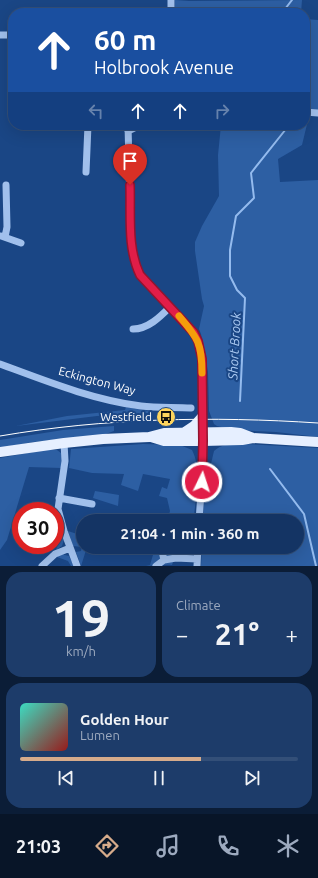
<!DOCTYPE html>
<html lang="en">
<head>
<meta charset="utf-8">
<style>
	:root { --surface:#143464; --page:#1d3c6a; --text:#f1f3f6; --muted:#9daabf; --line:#334f78; --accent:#d6ab8b }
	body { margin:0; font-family:Ubuntu,sans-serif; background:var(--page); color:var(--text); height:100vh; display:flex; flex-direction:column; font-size:15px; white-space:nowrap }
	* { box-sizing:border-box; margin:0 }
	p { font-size:13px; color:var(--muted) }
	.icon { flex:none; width:22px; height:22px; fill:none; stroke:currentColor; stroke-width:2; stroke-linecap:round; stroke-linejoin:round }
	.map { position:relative; height:566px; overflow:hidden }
	.sheet { display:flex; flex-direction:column; gap:6px; padding:6px; background:#0b1d37; flex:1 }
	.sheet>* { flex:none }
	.top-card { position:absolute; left:8px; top:8px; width:302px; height:122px; border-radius:16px; box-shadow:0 4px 16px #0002,0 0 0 1px var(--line); background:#1a4fa0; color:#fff; overflow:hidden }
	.speed { position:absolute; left:12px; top:502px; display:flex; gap:8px; font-size:20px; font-weight:700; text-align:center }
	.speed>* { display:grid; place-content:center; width:52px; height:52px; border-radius:50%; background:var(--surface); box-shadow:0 4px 16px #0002,0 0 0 1px var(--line); line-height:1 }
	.speed .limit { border:6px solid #d22; background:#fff; color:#111 }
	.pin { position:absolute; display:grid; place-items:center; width:34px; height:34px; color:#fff; margin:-41px -17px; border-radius:50% 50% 50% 0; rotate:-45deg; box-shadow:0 0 4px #0007 }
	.pin .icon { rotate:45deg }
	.me { position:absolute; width:44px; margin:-22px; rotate:4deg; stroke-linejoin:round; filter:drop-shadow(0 0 3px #0008) }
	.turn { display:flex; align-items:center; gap:14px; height:84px; padding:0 20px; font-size:18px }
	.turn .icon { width:52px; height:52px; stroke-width:2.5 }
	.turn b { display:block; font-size:28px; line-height:34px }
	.lanes { display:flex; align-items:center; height:38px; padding:0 20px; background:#0003; justify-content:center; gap:20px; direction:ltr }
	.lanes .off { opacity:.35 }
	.big { font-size:30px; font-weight:700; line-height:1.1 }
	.sheet .tile { flex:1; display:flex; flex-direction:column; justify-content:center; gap:6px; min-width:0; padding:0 14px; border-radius:16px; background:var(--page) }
	.sheet .dial { align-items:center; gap:0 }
	.dial b { font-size:52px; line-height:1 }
	.song { display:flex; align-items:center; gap:12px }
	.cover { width:48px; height:48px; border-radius:6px; background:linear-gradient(135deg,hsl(170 70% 55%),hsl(0 70% 35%)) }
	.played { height:4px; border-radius:2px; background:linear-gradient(90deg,var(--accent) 65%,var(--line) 65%) }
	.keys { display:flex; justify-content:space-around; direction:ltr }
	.heat { display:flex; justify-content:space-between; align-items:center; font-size:22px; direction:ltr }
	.sheet .tiles { flex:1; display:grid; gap:6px; grid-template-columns:1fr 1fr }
	.tile:last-child { grid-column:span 2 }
	.trip { position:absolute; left:76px; top:514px; width:228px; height:40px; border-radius:20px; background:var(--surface); box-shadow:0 4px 16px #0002,0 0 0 1px var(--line); font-weight:700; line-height:40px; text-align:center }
	.menu { display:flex; height:64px; justify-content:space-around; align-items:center; background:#081528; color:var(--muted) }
	.menu .icon { width:28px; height:28px }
	.menu .on { color:var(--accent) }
	.menu b { font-size:18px; color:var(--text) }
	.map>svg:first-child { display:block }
	.green { fill:#2d5fa3 }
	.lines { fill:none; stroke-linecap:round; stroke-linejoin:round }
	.stream { stroke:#94bbee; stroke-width:2 }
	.minor { stroke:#a1c0ec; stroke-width:7 }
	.major { stroke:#e6efff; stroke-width:10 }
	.tram { stroke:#fff; stroke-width:1 }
	.route-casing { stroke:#92132f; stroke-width:10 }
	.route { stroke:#e11d48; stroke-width:7 }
	.slow { stroke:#f59e0b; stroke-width:7 }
	.labels { text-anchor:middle; stroke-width:4; stroke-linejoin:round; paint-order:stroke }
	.street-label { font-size:12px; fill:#fff; stroke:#1a4685 }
	.poi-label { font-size:12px; fill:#fff; stroke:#1a4685; text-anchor:end }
	.water-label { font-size:13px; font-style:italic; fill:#accbf3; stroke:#1a4685 }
</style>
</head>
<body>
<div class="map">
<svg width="318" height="566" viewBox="0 0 318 566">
	<rect width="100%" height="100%" fill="#1a4685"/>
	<path class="green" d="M 175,0 L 189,1 L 302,0 L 301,13 L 175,13 Z
		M 305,19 L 318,20 L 318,110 L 305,108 Z
		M 305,115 L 309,116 L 302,145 L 278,159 L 280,182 L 318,180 L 318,437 L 276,432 L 235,430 L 217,426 L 214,424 L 209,411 L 208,372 L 201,334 L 199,329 L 204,306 L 202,299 L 195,251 L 195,242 L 202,226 L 219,196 L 218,155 L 221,125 L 305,125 Z
		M 126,407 L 149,411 L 150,413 L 97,416 L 16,426 L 67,416 L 125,410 Z
		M 114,426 L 114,431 L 103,435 L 33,442 L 0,448 L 0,440 L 63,430 Z
		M 143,444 L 180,445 L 192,450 C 202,470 196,495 194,516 L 178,516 L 176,521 L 167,521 L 170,511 L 167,498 L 159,496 L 162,487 L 167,489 L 170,479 L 143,474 L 138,491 L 121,485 L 124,474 L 92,473 L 69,468 L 71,449 Z
		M 245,444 L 318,448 L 318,566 L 201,566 L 202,547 L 297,547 L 297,521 L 203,521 L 205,489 L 214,451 C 222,443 234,444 245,444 Z
		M 44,450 L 57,450 L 61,453 L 62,457 L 61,468 L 29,467 L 7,540 L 0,550 L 0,458 Z
		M 95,491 L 119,495 L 118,506 L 93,498 Z
		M 55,517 L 64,540 L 62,546 L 56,550 L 59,540 L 55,538 Z
		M 68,531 L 77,534 L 78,532 L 83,533 L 83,547 L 87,547 L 81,566 L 76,552 L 81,551 L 82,547 L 73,546 Z
		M 165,547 L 185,555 L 173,562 L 172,565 C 165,564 154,566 146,566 L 150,565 L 155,548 L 165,549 Z
		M 61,554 L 69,556 L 74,566 L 71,566 L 68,561 L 57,557 Z"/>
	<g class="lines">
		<path class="stream" d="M 282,13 L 292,0
			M 240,401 L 245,298 L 237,290 L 230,276 L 230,250 L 236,216 L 254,198 L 251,173 L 286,129 L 287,125
			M 270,469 L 304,514 L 316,566"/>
		<path class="minor" d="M 171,0 L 171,13
			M 0,35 L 13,35
			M 305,112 L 318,113
			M 128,125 L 131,244 C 132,255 135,265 140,275 L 194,333 L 198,341 L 202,359 L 203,465 L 199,521
			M 128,131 L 140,125
			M 86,172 L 88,125
			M 1,236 L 21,243
			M 5,237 L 7,227 L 6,185
			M 133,329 C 148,329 160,317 170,307
			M 0,364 C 46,381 93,400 141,406 C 157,408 174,407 191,408
			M 64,443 L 65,461 L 58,509 L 64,531 L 77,566
			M 59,498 L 92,504
			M 161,547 L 164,560
			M 42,566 L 55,554 L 70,548
			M 156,566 L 164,560 L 176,558 L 197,559
			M 197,566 L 198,547"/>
		<path class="major" d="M 185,432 L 194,426 L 202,417
			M 151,437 L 164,441 L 203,441 L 242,440 L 253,438 L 318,442
			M 0,452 L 64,443 L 103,439 L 149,437 L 164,433 L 231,432 L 240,433 L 253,438"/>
		<path class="tram" d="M 0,436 C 105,418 212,416 318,423"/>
	</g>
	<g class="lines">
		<defs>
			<path id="route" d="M 130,185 C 131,215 127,248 140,275 L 194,333 L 198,341 L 202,359 L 203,441 L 202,482"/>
		</defs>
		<use href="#route" class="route-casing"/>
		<use href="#route" class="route"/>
		<path class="slow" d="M 179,316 C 198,338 202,344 202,373"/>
	</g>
	<defs>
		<symbol id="bus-disc" viewBox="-11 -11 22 22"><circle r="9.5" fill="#fdd45d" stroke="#1a4685"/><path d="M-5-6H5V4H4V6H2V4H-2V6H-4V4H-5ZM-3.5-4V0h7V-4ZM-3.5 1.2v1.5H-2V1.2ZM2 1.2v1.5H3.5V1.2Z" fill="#111"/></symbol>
	</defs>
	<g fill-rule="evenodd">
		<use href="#bus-disc" x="155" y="406" width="22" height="22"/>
	</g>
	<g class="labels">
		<g class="street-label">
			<text transform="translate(97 381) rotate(15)" y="4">Eckington Way</text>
		</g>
		<g class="poi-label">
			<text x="152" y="421">Westfield</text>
		</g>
		<g class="water-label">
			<text transform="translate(234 346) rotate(-87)" y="5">Short Brook</text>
		</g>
	</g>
</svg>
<div class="speed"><div class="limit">30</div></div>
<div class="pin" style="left:130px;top:185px;background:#d93025"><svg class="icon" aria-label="arrive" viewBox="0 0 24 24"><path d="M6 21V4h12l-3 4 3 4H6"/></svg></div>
<svg class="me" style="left:202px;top:482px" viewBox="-20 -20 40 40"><circle r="17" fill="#e11d48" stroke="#fff" stroke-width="3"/><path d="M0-11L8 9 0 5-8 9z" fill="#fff"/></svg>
<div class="trip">21:04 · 1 min · 360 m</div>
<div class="top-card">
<div class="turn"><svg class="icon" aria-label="ahead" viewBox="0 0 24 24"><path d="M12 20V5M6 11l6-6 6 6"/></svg><div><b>60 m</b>Holbrook Avenue</div></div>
<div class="lanes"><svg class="icon off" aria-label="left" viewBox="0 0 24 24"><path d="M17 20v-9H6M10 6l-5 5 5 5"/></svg><svg class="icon" aria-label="ahead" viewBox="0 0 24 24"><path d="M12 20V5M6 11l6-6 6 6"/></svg><svg class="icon" aria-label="ahead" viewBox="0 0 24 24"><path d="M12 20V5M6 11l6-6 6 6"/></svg><svg class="icon off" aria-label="right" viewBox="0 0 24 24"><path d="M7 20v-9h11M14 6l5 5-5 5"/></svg></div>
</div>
</div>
<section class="sheet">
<div class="tiles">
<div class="tile dial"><b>19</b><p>km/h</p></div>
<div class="tile"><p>Climate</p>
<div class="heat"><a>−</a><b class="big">21°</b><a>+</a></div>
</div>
<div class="tile">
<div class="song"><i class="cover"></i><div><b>Golden Hour</b><p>Lumen</p></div></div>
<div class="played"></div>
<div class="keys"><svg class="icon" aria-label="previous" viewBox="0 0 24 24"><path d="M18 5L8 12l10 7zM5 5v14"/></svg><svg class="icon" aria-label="pause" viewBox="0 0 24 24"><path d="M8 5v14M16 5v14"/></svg><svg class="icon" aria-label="next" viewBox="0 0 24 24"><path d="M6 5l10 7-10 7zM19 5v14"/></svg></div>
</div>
</div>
</section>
<nav class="menu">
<b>21:03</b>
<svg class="icon on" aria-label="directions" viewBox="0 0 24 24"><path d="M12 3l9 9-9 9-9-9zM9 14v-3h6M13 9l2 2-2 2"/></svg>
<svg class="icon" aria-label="music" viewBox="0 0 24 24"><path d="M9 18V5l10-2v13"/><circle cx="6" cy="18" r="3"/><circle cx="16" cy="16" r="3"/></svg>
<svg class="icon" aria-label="phone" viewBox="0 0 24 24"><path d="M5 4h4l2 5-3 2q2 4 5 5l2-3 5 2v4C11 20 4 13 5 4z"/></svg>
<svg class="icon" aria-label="climate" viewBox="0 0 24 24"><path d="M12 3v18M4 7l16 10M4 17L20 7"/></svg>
</nav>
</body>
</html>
